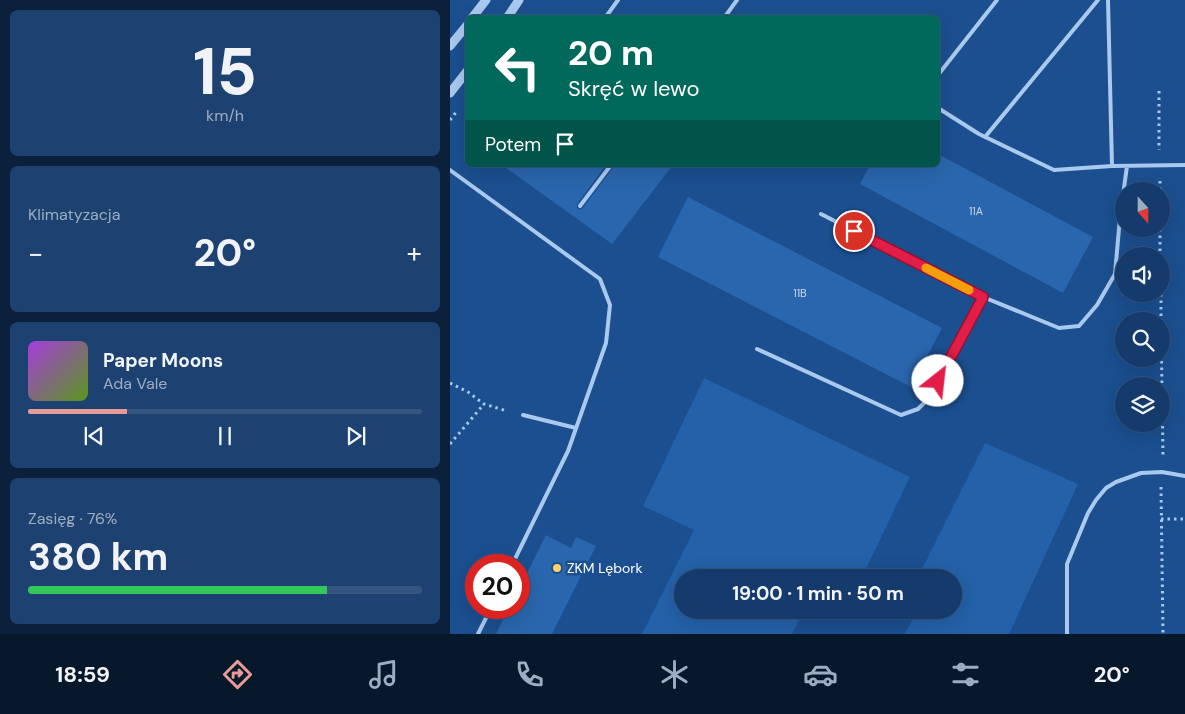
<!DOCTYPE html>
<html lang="pl">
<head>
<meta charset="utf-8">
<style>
	:root { --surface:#143b6b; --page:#1d4271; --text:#f1f3f6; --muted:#9dadc1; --line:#33557e; --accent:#e69b98 }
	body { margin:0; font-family:"DM Sans",sans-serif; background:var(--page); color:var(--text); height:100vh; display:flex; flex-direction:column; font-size:19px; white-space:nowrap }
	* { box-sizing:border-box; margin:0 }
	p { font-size:16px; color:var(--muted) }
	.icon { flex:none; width:28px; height:28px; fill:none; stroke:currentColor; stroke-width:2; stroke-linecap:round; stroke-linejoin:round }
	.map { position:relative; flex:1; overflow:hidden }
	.drawer { display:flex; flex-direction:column; gap:10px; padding:10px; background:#0b203b; width:450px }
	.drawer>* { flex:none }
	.hud { position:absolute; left:15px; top:15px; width:475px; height:152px; border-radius:8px; box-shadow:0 5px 20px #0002,0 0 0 1px var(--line); background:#00695c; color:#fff; overflow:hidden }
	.needle { width:32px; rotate:159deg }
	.buttons { position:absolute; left:665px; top:182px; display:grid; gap:10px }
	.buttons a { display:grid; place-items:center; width:55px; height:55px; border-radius:50%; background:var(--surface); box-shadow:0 5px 20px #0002,0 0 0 1px var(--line); font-size:25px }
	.speed { position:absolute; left:15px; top:554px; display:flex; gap:10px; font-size:25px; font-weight:700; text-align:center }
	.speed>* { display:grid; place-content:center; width:65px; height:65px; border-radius:50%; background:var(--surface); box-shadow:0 5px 20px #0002,0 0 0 1px var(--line); line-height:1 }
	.speed .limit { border:8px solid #d22; background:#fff; color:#111 }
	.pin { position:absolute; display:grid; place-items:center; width:42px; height:42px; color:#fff; margin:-21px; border:2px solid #fff; border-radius:50%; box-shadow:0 1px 5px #0007 }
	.me { position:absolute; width:55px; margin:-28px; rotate:29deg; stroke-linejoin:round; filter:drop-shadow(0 0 4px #0008) }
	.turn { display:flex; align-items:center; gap:18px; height:105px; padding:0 20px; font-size:22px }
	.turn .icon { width:65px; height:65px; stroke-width:2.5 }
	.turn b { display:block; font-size:35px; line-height:42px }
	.then { display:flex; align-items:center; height:48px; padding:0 20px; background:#0003; gap:10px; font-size:19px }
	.big { font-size:38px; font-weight:700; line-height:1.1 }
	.drawer .tile { flex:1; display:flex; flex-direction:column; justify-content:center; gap:8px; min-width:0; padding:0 18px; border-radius:8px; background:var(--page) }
	.drawer .dial { align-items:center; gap:0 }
	.dial b { font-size:65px; line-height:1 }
	.song { display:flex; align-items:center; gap:15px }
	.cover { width:60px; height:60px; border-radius:8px; background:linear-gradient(135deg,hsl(280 70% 55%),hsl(90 70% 35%)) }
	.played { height:5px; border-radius:2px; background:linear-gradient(90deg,var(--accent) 25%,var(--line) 25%) }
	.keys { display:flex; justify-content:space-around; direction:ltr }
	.heat { display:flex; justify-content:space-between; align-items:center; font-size:28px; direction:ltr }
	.charge { height:8px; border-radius:4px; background:linear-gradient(90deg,#34c759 76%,var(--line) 0) }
	.trip { position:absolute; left:224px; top:569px; width:288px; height:50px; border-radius:25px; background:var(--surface); box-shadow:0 5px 20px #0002,0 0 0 1px var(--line); font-weight:700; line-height:50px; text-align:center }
	.tab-bar { display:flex; height:80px; justify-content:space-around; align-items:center; background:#08182b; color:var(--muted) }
	.tab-bar .icon { width:35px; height:35px }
	.tab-bar .selected { color:var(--accent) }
	.tab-bar b { font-size:22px; color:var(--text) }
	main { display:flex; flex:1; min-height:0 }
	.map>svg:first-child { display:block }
	.green { fill:#2461a8 }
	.building { fill:#2a66ad }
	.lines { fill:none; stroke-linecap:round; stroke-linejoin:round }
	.path { stroke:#a9c9ee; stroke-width:3; stroke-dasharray:2.5 4; stroke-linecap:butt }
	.service { stroke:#a9c9ee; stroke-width:4 }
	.tertiary { stroke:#a9c9ee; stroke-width:9 }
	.route-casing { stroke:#92132f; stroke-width:12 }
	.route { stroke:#e11d48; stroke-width:9 }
	.slow { stroke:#f59e0b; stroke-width:9 }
	.poi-dot { fill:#ffd166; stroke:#1b4f8f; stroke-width:2 }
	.labels { text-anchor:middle; stroke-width:5; stroke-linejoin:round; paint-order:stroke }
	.number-label { font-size:11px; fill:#cad9ea }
	.poi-label { font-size:14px; fill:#fff; stroke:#1b4f8f; text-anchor:start }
</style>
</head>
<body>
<main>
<section class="drawer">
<div class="tile dial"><b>15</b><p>km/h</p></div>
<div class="tile"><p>Klimatyzacja</p>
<div class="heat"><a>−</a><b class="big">20°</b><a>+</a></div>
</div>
<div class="tile">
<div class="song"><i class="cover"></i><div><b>Paper Moons</b><p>Ada Vale</p></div></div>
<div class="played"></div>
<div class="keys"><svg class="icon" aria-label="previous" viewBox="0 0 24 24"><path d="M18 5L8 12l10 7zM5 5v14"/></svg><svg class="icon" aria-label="pause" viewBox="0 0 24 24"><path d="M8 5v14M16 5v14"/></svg><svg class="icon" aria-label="next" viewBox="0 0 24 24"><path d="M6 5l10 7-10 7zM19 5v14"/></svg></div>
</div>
<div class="tile"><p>Zasięg · 76%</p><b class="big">380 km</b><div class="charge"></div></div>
</section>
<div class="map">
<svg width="735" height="634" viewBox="0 0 735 634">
	<rect width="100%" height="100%" fill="#1b4f8f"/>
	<path class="green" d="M 254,378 L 460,477 L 412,577 L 232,578 L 232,610 L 354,610 L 342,634 L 192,634 L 244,530 L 193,506 Z
		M 535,443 L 628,484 L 559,634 L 455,634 L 466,613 L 460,610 L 502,610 L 502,578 L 468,577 Z"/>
	<path class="building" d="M 488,154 L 643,237 L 613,293 L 410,184 L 420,165 L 488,165 Z
		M 52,165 L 156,165 L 127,204 L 127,208 L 130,210 L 133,208 L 165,165 L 223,165 L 162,244 Z
		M 238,197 L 492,328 L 461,387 L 208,257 Z
		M 96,535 L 121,548 L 126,537 L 146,546 L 102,634 L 46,634 L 59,608 L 69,608 L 69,589 Z"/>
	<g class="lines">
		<path class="path" d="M 709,91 L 709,150
			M 0,120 L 7,111
			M 710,181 L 710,191
			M 710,229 L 710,256
			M 711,294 L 711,321
			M 711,322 L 713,456
			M 0,383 L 18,392 L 34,404 L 57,411
			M 0,444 L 34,404
			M 711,487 L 713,634
			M 711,519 L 735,519"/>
		<path class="service" d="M 658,0 L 662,166
			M 155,18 L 168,0
			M 274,18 L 287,0
			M 488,75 L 547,0
			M 488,108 L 529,134 L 604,170 L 662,166 L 735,165
			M 535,137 L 648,0
			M 0,170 L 150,279 L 160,305 L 156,343 L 118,451 L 62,565
			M 130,206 L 161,165
			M 371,214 L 533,297
			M 307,349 L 451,415 L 468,409 L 479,398 L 533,297 L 609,328 L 629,326 L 647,305 L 665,274 L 670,217 L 677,166
			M 73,415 L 126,428
			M 28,634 L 41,608
			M 617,634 L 617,564 L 638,513 L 646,500 L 656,488 L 666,482 L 691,473 L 712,472 L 735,476"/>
		<path class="tertiary" d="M 22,18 L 36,0
			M 57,18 L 69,0
			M 0,46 L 18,24
			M 0,93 L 18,70"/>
	</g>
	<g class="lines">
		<defs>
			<path id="route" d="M 404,231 L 533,297 L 488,381"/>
		</defs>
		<use href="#route" class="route-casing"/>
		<use href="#route" class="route"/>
		<path class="slow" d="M 476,268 L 519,290"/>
	</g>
	<circle class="poi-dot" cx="107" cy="568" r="5"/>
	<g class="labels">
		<g class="number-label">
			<text x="526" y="215">11A</text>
			<text x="350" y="297">11B</text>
		</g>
		<g class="poi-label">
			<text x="117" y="573">ZKM Lębork</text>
		</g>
	</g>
</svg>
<div class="buttons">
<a><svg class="needle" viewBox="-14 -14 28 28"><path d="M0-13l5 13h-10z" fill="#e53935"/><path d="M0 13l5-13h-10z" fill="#9dadc1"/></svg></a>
<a><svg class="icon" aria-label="sound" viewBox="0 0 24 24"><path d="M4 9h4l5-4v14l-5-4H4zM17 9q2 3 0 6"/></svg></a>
<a><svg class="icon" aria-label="search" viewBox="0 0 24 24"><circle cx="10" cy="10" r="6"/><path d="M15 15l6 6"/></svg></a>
<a><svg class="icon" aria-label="layers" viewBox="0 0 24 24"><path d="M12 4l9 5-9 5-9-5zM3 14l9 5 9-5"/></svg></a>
</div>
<div class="speed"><div class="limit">20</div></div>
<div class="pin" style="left:404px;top:231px;background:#d93025"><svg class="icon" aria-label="arrive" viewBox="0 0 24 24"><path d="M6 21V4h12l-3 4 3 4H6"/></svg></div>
<svg class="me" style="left:488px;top:381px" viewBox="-20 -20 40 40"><circle r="19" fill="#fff"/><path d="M0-13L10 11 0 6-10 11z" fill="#e11d48"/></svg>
<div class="trip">19:00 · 1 min · 50 m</div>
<div class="hud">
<div class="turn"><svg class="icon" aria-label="left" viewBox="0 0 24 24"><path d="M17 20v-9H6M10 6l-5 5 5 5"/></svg><div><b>20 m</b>Skręć w lewo</div></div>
<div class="then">Potem<svg class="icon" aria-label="arrive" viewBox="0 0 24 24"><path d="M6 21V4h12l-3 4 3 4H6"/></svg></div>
</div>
</div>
</main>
<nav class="tab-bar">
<b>18:59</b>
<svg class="icon selected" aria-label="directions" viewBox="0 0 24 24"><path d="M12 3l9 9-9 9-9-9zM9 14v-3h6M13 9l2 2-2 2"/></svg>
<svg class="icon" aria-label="music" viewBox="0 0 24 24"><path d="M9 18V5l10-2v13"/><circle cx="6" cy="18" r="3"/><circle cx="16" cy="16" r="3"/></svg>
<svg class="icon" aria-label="phone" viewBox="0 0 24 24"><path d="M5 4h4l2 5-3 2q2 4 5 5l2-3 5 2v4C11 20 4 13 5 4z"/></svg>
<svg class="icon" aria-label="climate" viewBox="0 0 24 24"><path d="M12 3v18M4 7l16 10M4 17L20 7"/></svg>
<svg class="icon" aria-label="car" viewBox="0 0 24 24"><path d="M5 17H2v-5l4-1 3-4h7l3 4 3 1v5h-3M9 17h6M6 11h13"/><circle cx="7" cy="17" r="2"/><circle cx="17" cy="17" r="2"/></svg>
<svg class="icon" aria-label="filters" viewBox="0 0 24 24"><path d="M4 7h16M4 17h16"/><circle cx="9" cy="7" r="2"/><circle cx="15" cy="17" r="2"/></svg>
<b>20°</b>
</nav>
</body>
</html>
